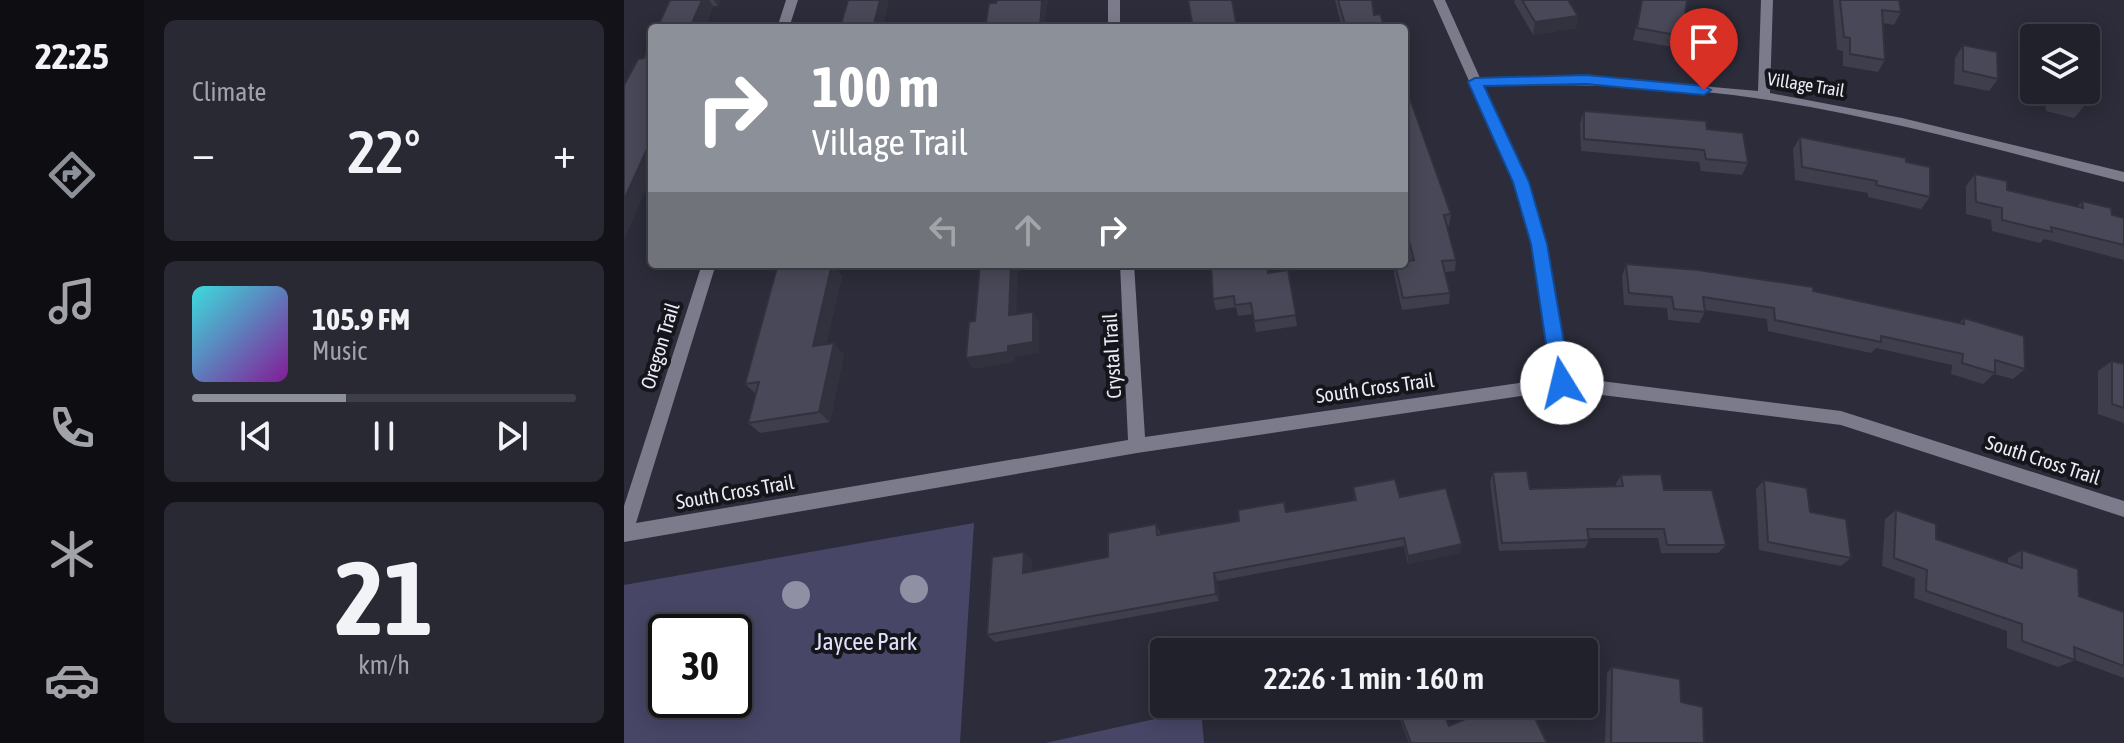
<!DOCTYPE html>
<html lang="en">
<head>
<meta charset="utf-8">
<style>
	:root { --surface:#21212c; --page:#292934; --text:#f1f3f6; --muted:#a2a3a9; --line:#3e3e48; --accent:#8c9099 }
	body { margin:0; font-family:"Asap Condensed",sans-serif; background:var(--page); color:var(--text); height:100vh; display:flex; flex-direction:column; font-size:30px; white-space:nowrap }
	* { box-sizing:border-box; margin:0 }
	p { font-size:26px; color:var(--muted) }
	.icon { flex:none; width:44px; height:44px; fill:none; stroke:currentColor; stroke-width:2; stroke-linecap:round; stroke-linejoin:round }
	.map { position:relative; flex:1; overflow:hidden }
	.side { display:flex; flex-direction:column; gap:20px; padding:20px; background:#121218; width:480px }
	.side>* { flex:none }
	.guide { position:absolute; left:24px; top:24px; width:760px; height:244px; border-radius:8px; box-shadow:0 4px 20px #0003,0 0 0 2px var(--line); background:#8c9099; color:#fff; overflow:hidden }
	.fabs { position:absolute; left:1396px; top:24px; display:grid; gap:16px }
	.fabs a { display:grid; place-items:center; width:80px; height:80px; border-radius:8px; background:var(--surface); box-shadow:0 4px 20px #0003,0 0 0 2px var(--line); font-size:40px }
	.speed { position:absolute; left:24px; top:614px; display:flex; gap:16px; font-size:40px; font-weight:700; text-align:center }
	.speed>* { display:grid; place-content:center; width:104px; height:104px; border-radius:50%; background:var(--surface); box-shadow:0 4px 20px #0003,0 0 0 2px var(--line); line-height:1 }
	.speed .limit { border:4px solid #111; border-radius:12px; background:#fff; color:#111 }
	.pin { position:absolute; display:grid; place-items:center; width:68px; height:68px; color:#fff; margin:-82px -34px; border-radius:50% 50% 50% 0; rotate:-45deg; box-shadow:0 0 8px #0007 }
	.pin .icon { rotate:45deg }
	.me { position:absolute; width:88px; margin:-44px; rotate:351deg; stroke-linejoin:round; filter:drop-shadow(0 0 6px #0008) }
	.turn { display:flex; align-items:center; gap:28px; height:168px; padding:0 32px; font-size:36px }
	.turn .icon { width:104px; height:104px; stroke-width:2.5 }
	.turn b { display:block; font-size:56px; line-height:68px }
	.lanes { display:flex; align-items:center; height:76px; padding:0 32px; background:#0003; justify-content:center; gap:40px; direction:ltr }
	.lanes .off { opacity:.35 }
	.big { font-size:60px; font-weight:600; line-height:1.1 }
	.side .tile { flex:1; display:flex; flex-direction:column; justify-content:center; gap:12px; min-width:0; padding:0 28px; border-radius:12px; background:var(--page) }
	.side .dial { align-items:center; gap:0 }
	.dial b { font-size:104px; line-height:1 }
	.song { display:flex; align-items:center; gap:24px }
	.cover { width:96px; height:96px; border-radius:12px; background:linear-gradient(135deg,hsl(180 70% 55%),hsl(290 70% 35%)) }
	.played { height:8px; border-radius:4px; background:linear-gradient(90deg,var(--accent) 40%,var(--line) 40%) }
	.keys { display:flex; justify-content:space-around; direction:ltr }
	.heat { display:flex; justify-content:space-between; align-items:center; font-size:44px; direction:ltr }
	.trip { position:absolute; left:526px; top:638px; width:448px; height:80px; border-radius:8px; background:var(--surface); box-shadow:0 4px 20px #0003,0 0 0 2px var(--line); font-weight:600; line-height:80px; text-align:center }
	main { display:flex; flex:1; min-height:0 }
	.dock { display:flex; flex-direction:column; width:144px; justify-content:space-around; align-items:center; background:#0d0d12; color:var(--muted) }
	.dock .icon { width:56px; height:56px }
	.dock .on { color:var(--accent) }
	.dock b { font-size:36px; color:var(--text) }
	.map>svg:first-child { display:block }
	.green { fill:#474666; fill-rule:evenodd }
	.lines { fill:none; stroke-linecap:round; stroke-linejoin:round }
	.street { fill:#7b7b8c; fill-rule:evenodd }
	.tree { fill:#9090a4 }
	.wall { fill:#3e3e4c }
	.shaded-wall { fill:#32323e }
	.building { fill:#484858; stroke:#32323e; stroke-width:2 }
	.route { fill:#1a73e8; stroke:#114b97; stroke-width:2 }
	.labels { text-anchor:middle; stroke-width:8; stroke-linejoin:round; paint-order:stroke }
	.far-street-label { font-size:18px; fill:#ececf6; stroke:#15151c }
	.street-label { font-size:20px; fill:#ececf6; stroke:#15151c }
	.near-park-label { font-size:24px; fill:#e1e1fb; stroke:#15151c }
</style>
</head>
<body>
<main>
<nav class="dock">
<b>22:25</b>
<svg class="icon on" aria-label="directions" viewBox="0 0 24 24"><path d="M12 3l9 9-9 9-9-9zM9 14v-3h6M13 9l2 2-2 2"/></svg>
<svg class="icon" aria-label="music" viewBox="0 0 24 24"><path d="M9 18V5l10-2v13"/><circle cx="6" cy="18" r="3"/><circle cx="16" cy="16" r="3"/></svg>
<svg class="icon" aria-label="phone" viewBox="0 0 24 24"><path d="M5 4h4l2 5-3 2q2 4 5 5l2-3 5 2v4C11 20 4 13 5 4z"/></svg>
<svg class="icon" aria-label="climate" viewBox="0 0 24 24"><path d="M12 3v18M4 7l16 10M4 17L20 7"/></svg>
<svg class="icon" aria-label="car" viewBox="0 0 24 24"><path d="M5 17H2v-5l4-1 3-4h7l3 4 3 1v5h-3M9 17h6M6 11h13"/><circle cx="7" cy="17" r="2"/><circle cx="17" cy="17" r="2"/></svg>
</nav>
<section class="side">
<div class="tile"><p>Climate</p>
<div class="heat"><a>−</a><b class="big">22°</b><a>+</a></div>
</div>
<div class="tile">
<div class="song"><i class="cover"></i><div><b>105.9 FM</b><p>Music</p></div></div>
<div class="played"></div>
<div class="keys"><svg class="icon" aria-label="previous" viewBox="0 0 24 24"><path d="M18 5L8 12l10 7zM5 5v14"/></svg><svg class="icon" aria-label="pause" viewBox="0 0 24 24"><path d="M8 5v14M16 5v14"/></svg><svg class="icon" aria-label="next" viewBox="0 0 24 24"><path d="M6 5l10 7-10 7zM19 5v14"/></svg></div>
</div>
<div class="tile dial"><b>21</b><p>km/h</p></div>
</section>
<div class="map">
<svg width="1500" height="743" viewBox="0 0 1500 743">
	<rect width="100%" height="100%" fill="#2c2c3a"/>
	<path class="green" d="M 350,523 L 336,743 L 0,743 L 0,585 ZM 42,632 L 110,632 L 110,700 L 42,700 Z
		M 577,709 L 580,743 L 421,743 Z"/>
	<g class="lines">
		<path class="street" d="M 162,0 L 174,0 L 165,28 L 153,28 Z
			M 484,0 L 496,0 L 496,28 L 484,28 Z
			M 809,0 L 821,0 L 856,78 L 997,79 L 1134,91 L 1137,0 L 1149,0 L 1146,93 L 1278,118 L 1500,172 L 1500,182 C 1371,149 1241,112 1109,95 C 1026,85 943,84 860,86 L 904,182 L 922,244 L 945,377 L 1217,411 L 1500,501 L 1500,517 L 1217,425 L 938,390 L 513,453 L 0,542 L 0,506 L 78,264 L 92,264 L 12,523 L 504,440 L 496,264 L 510,264 L 521,437 L 929,378 L 908,244 L 890,182 Z"/>
	</g>
	<g class="tree">
		<circle cx="290" cy="589" r="14"/>
		<circle cx="172" cy="595" r="14"/>
	</g>
	<path class="wall" d="M 46,0 L 97,0 L 94,6 L 89,6 L 81,28 L 33,28 Z
		M 711,0 L 748,0 L 750,15 L 761,28 L 718,28 Z
		M 891,0 L 944,0 L 954,16 L 952,28 L 909,35 L 890,2 Z
		M 1018,0 L 1058,36 L 1054,48 L 1009,40 Z
		M 1209,0 L 1275,0 L 1277,12 L 1270,25 L 1259,23 L 1261,60 L 1254,72 L 1219,66 L 1219,51 L 1213,50 Z
		M 1339,45 L 1374,79 L 1365,91 L 1330,84 L 1331,58 Z
		M 780,82 L 827,214 L 825,226 L 823,226 L 832,260 L 831,271 L 821,272 L 826,293 L 825,304 L 778,310 L 770,274 L 771,264 L 787,261 L 780,235 Z
		M 1420,90 L 1459,90 L 1461,105 L 1450,118 L 1422,111 Z
		M 960,111 L 1083,129 L 1124,163 L 1118,175 L 1077,171 L 1075,162 L 957,151 L 956,124 Z
		M 1176,137 L 1282,162 L 1306,197 L 1297,209 L 1244,197 L 1244,193 L 1171,180 L 1169,149 Z
		M 1351,174 L 1383,190 L 1453,207 L 1458,201 L 1488,215 L 1500,218 L 1500,260 L 1420,239 L 1416,243 L 1368,231 L 1367,220 L 1342,214 L 1342,186 Z
		M 154,264 L 215,264 L 213,270 L 218,276 L 202,344 L 220,354 L 206,422 L 136,433 L 124,423 L 132,394 L 121,384 Z
		M 1002,264 L 1189,291 L 1335,323 L 1340,318 L 1401,369 L 1389,379 L 1370,374 L 1359,384 L 1327,374 L 1328,365 L 1252,348 L 1247,353 L 1144,331 L 1143,319 L 1081,310 L 1081,312 L 1075,323 L 1044,320 L 1043,308 L 1000,305 L 998,276 Z
		M 664,270 L 673,326 L 632,332 L 629,314 L 614,316 L 612,307 L 592,310 L 589,299 L 644,273 Z
		M 1488,361 L 1500,364 L 1500,423 L 1474,414 L 1474,371 Z
		M 869,472 L 906,489 L 992,486 L 992,484 L 997,475 L 1040,490 L 1102,545 L 1094,553 L 1037,553 L 1034,538 L 965,538 L 965,540 L 961,548 L 875,551 L 866,482 Z
		M 1140,480 L 1186,512 L 1227,558 L 1217,566 L 1135,550 L 1132,489 Z
		M 729,487 L 776,497 L 836,553 L 784,564 L 780,546 L 594,581 L 595,601 L 371,642 L 363,635 L 408,560 L 407,571 L 484,557 L 532,524 L 537,535 L 730,500 Z
		M 1272,510 L 1312,539 L 1384,563 L 1384,558 L 1398,550 L 1455,596 L 1500,612 L 1500,678 L 1451,660 L 1434,667 L 1383,648 L 1383,631 L 1290,598 L 1291,578 L 1258,566 L 1261,519 Z
		M 988,667 L 1057,702 L 1080,743 L 981,743 L 983,673 Z
		M 770,704 L 816,704 L 825,726 L 923,743 L 785,743 Z"/>
	<path class="shaded-wall" d="M 78,0 L 85,0 L 89,6 L 81,28 L 66,28 Z
		M 90,0 L 97,0 L 94,6 Z
		M 256,0 L 265,0 L 259,28 L 249,28 Z
		M 418,0 L 425,0 L 422,10 L 421,28 L 416,28 Z
		M 954,16 L 952,28 L 909,35 L 911,22 Z
		M 28,138 L 28,176 L 0,241 L 0,200 Z
		M 203,264 L 215,264 L 213,270 L 218,276 L 199,357 L 189,346 Z
		M 387,264 L 410,264 L 409,268 L 394,271 L 392,327 L 385,315 Z
		M 409,312 L 415,323 L 415,353 L 391,357 L 390,362 L 349,369 L 342,358 L 384,346 Z
		M 210,343 L 220,354 L 206,422 L 195,412 Z
		M 838,544 L 836,553 L 784,564 L 784,556 Z
		M 400,552 L 408,560 L 407,581 L 399,573 Z
		M 590,573 L 594,581 L 595,601 L 592,594 Z"/>
	<path class="building" d="M 46,0 L 78,0 L 66,28 L 33,28 Z
		M 224,0 L 256,0 L 249,28 L 216,28 Z
		M 373,0 L 418,0 L 416,28 L 361,28 L 365,3 L 372,3 Z
		M 564,0 L 608,0 L 613,28 L 569,28 Z
		M 714,0 L 748,0 L 750,15 L 756,14 L 761,28 L 722,28 Z
		M 898,0 L 944,0 L 954,16 L 911,22 Z
		M 1018,0 L 1063,0 L 1058,36 L 1013,28 Z
		M 1216,0 L 1275,0 L 1277,12 L 1258,10 L 1261,60 L 1226,54 L 1226,38 L 1220,37 Z
		M 28,40 L 28,138 L 0,200 L 0,85 L 14,59 L 20,58 Z
		M 1339,45 L 1373,52 L 1374,79 L 1339,71 Z
		M 780,82 L 827,214 L 820,215 L 832,260 L 818,261 L 826,293 L 779,298 L 771,264 L 780,264 L 780,262 L 790,260 L 780,222 Z
		M 1432,90 L 1459,90 L 1461,105 L 1433,99 Z
		M 960,111 L 1082,121 L 1083,129 L 1119,133 L 1124,163 L 1082,159 L 1080,150 L 960,139 Z
		M 1176,137 L 1282,158 L 1282,162 L 1306,167 L 1306,197 L 1252,185 L 1253,181 L 1178,167 Z
		M 1351,174 L 1383,181 L 1383,190 L 1459,208 L 1458,201 L 1487,208 L 1488,215 L 1500,218 L 1500,245 L 1427,227 L 1428,232 L 1378,220 L 1378,208 L 1352,202 Z
		M 154,264 L 208,264 L 189,346 L 210,343 L 195,412 L 124,423 L 135,382 L 121,384 Z
		M 356,264 L 387,264 L 385,315 L 409,312 L 409,342 L 384,346 L 384,352 L 342,358 L 345,322 L 351,321 Z
		M 587,264 L 643,264 L 644,273 L 664,270 L 672,315 L 630,321 L 627,303 L 611,305 L 610,296 L 589,299 Z
		M 1002,264 L 1074,270 L 1189,287 L 1189,291 L 1340,324 L 1340,318 L 1400,336 L 1401,369 L 1371,360 L 1371,373 L 1338,363 L 1339,354 L 1257,336 L 1257,342 L 1151,320 L 1150,308 L 1079,297 L 1081,312 L 1050,309 L 1048,297 L 1005,293 Z
		M 1488,361 L 1500,364 L 1500,408 L 1488,404 Z
		M 903,471 L 906,489 L 999,486 L 997,475 L 1037,474 L 1040,490 L 1088,490 L 1102,545 L 1043,545 L 1040,529 L 963,529 L 965,540 L 878,543 L 869,472 Z
		M 771,479 L 776,497 L 822,488 L 838,544 L 784,556 L 780,538 L 590,573 L 592,594 L 363,635 L 368,557 L 400,552 L 399,573 L 484,557 L 484,533 L 532,524 L 533,535 L 615,521 L 614,510 L 660,502 L 662,512 L 732,500 L 729,487 Z
		M 1140,480 L 1183,488 L 1186,512 L 1222,519 L 1227,558 L 1144,542 Z
		M 1272,510 L 1312,524 L 1312,539 L 1398,568 L 1398,550 L 1454,569 L 1455,596 L 1500,612 L 1500,666 L 1450,647 L 1451,660 L 1398,641 L 1398,624 L 1302,591 L 1303,570 L 1270,558 Z
		M 988,667 L 1056,679 L 1057,702 L 1079,707 L 1080,743 L 987,743 Z
		M 772,704 L 816,704 L 825,726 L 877,704 L 904,704 L 923,743 L 787,743 Z"/>
	<path class="route" d="M 962,75 L 1080,86 L 1087,90 L 1080,95 L 962,84 L 860,86 L 905,182 L 923,244 L 947,383 L 938,391 L 928,383 L 907,244 L 889,182 L 844,82 L 851,78 Z"/>
	<g class="labels">
		<g class="far-street-label">
			<text transform="translate(1182 85) rotate(9)" y="6">Village Trail</text>
		</g>
		<g class="street-label">
			<text transform="translate(36 346) rotate(-73)" y="7">Oregon Trail</text>
			<text transform="translate(488 356) rotate(-93)" y="7">Crystal Trail</text>
			<text transform="translate(751 388) rotate(-8)" y="7">South Cross Trail</text>
			<text transform="translate(1419 460) rotate(18)" y="7">South Cross Trail</text>
			<text transform="translate(111 492) rotate(-10)" y="7">South Cross Trail</text>
		</g>
		<g class="near-park-label">
			<text x="242" y="650">Jaycee Park</text>
		</g>
	</g>
</svg>
<div class="fabs">
<a><svg class="icon" aria-label="layers" viewBox="0 0 24 24"><path d="M12 4l9 5-9 5-9-5zM3 14l9 5 9-5"/></svg></a>
</div>
<div class="speed"><div class="limit">30</div></div>
<div class="pin" style="left:1080px;top:90px;background:#d93025"><svg class="icon" aria-label="arrive" viewBox="0 0 24 24"><path d="M6 21V4h12l-3 4 3 4H6"/></svg></div>
<svg class="me" style="left:938px;top:383px" viewBox="-20 -20 40 40"><circle r="19" fill="#fff"/><path d="M0-13L10 11 0 6-10 11z" fill="#1a73e8"/></svg>
<div class="trip">22:26 · 1 min · 160 m</div>
<div class="guide">
<div class="turn"><svg class="icon" aria-label="right" viewBox="0 0 24 24"><path d="M7 20v-9h11M14 6l5 5-5 5"/></svg><div><b>100 m</b>Village Trail</div></div>
<div class="lanes"><svg class="icon off" aria-label="left" viewBox="0 0 24 24"><path d="M17 20v-9H6M10 6l-5 5 5 5"/></svg><svg class="icon off" aria-label="ahead" viewBox="0 0 24 24"><path d="M12 20V5M6 11l6-6 6 6"/></svg><svg class="icon" aria-label="right" viewBox="0 0 24 24"><path d="M7 20v-9h11M14 6l5 5-5 5"/></svg></div>
</div>
</div>
</main>
</body>
</html>
